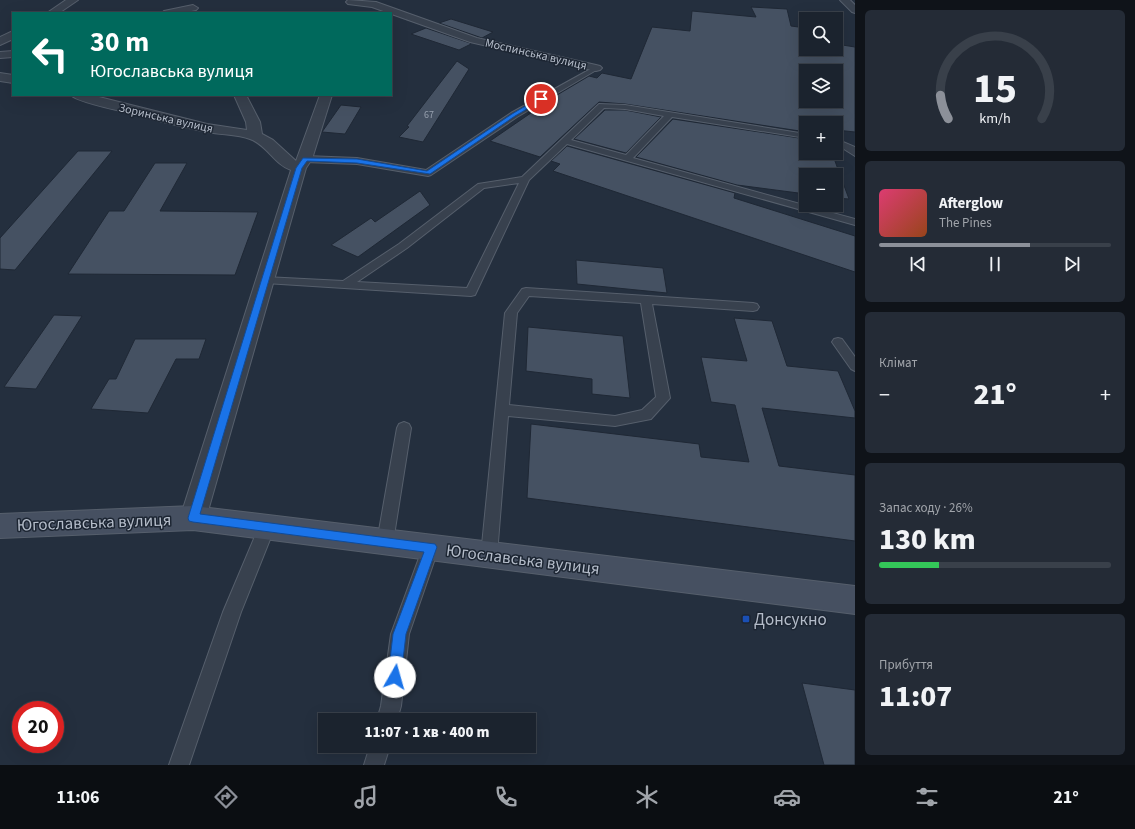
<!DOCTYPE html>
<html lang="uk">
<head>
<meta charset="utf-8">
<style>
	:root { --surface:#1b232e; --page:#242b36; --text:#f1f3f6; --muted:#a0a4aa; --line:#39404a; --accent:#8c9099 }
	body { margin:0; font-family:"Source Sans 3",sans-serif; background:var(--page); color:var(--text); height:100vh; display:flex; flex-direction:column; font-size:15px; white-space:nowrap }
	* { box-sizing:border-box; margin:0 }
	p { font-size:13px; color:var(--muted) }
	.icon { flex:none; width:22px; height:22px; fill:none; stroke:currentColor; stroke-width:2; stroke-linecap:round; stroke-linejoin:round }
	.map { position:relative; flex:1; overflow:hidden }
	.side { display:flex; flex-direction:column; gap:10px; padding:10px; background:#0f1319; width:280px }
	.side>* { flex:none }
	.guide { position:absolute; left:12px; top:12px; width:380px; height:84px; border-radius:0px; box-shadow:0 4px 16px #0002,0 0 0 1px var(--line); background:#00695c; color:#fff; overflow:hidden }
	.controls { position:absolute; left:799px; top:12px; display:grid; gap:8px }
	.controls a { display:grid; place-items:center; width:44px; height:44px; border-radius:0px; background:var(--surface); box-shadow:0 4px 16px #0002,0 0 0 1px var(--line); font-size:20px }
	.speed { position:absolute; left:12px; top:701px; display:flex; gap:8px; font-size:20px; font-weight:700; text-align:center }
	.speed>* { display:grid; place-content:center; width:52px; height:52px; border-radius:50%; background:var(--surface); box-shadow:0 4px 16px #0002,0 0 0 1px var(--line); line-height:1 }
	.speed .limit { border:6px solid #d22; background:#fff; color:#111 }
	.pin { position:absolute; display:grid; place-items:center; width:34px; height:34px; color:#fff; margin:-17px; border:2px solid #fff; border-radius:50%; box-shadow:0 1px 4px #0007 }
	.me { position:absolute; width:44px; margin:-22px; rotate:7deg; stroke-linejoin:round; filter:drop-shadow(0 0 3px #0008) }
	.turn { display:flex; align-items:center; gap:14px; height:84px; padding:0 12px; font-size:18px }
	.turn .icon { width:52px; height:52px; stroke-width:2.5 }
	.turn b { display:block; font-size:28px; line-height:34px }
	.big { font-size:30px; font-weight:800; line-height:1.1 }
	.side .card { flex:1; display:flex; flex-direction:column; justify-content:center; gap:6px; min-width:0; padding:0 14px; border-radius:6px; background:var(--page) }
	.side .dial { align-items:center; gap:0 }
	.dial svg { height:104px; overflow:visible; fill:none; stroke:var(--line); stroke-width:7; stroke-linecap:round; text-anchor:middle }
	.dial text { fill:var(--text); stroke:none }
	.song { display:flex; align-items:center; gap:12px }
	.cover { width:48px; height:48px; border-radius:6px; background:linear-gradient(135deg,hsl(340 70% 55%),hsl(20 70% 35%)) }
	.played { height:4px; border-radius:2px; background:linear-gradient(90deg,var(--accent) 65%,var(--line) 65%) }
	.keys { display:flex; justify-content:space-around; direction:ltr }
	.heat { display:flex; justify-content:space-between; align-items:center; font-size:22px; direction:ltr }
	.charge { height:6px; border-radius:3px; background:linear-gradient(90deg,#34c759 26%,var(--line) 0) }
	.trip { position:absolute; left:318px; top:713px; width:218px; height:40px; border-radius:0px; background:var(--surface); box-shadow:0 4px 16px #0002,0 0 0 1px var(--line); font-weight:800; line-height:40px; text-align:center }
	.menu { display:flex; height:64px; justify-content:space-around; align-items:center; background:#0b0e12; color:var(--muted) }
	.menu .icon { width:28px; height:28px }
	.menu .on { color:var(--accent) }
	.menu b { font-size:18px; color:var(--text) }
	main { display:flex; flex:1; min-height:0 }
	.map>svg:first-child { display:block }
	.building { fill:#455162; stroke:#1f2835; fill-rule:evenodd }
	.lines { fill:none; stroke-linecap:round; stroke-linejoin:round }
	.service-casing { stroke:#565f6c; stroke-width:2 }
	.minor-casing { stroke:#565f6c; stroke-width:2 }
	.secondary-casing { stroke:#565f6c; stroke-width:2 }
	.service { fill:#38414e; fill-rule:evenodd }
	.minor { fill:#38414e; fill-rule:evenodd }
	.secondary { fill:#465061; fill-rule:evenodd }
	.route { fill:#1a73e8; stroke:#114b97 }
	.transit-dot { fill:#1a4fb4; stroke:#1d2633; stroke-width:1.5 }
	.labels { text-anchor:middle; stroke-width:3; stroke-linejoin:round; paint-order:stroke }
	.far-number-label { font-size:10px; fill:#98a1af }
	.far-street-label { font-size:12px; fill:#b4bcc9; stroke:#1d2633 }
	.near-street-label { font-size:17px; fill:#b4bcc9; stroke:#1d2633 }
	.near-poi-label { font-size:17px; fill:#b4bcc9; stroke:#1d2633; text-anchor:start }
</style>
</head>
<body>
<main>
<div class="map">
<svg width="855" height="765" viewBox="0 0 855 765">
	<rect width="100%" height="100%" fill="#242f3e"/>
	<path class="building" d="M 751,7 L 787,9 L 791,26 L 806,28 L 806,49 L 836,49 L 836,44 L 855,47 L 855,132 L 836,130 L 836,123 L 806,123 L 806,132 L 625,104 L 599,102 L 540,157 L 490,141 L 557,95 L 589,76 L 597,78 L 602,73 L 631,79 L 652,27 L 690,31 L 692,11 L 756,17 ZM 806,71 L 836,71 L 836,101 L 806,101 Z
		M 451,19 L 493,32 L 482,38 L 439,23 Z
		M 426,28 L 470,43 L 471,44 L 459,50 L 411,34 Z
		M 457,61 L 469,69 L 423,142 L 399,137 L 409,127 L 407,126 Z
		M 341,105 L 361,107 L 345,134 L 322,132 Z
		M 605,110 L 625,110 L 661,117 L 626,153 L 574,139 Z
		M 673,119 L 806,139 L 806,153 L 832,153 L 849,199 L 836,198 L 836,175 L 806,175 L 806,194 L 737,185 L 636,157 Z
		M 567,146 L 735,193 L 734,198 L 855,236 L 855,272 L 553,171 L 560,164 L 551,161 Z
		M 78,151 L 112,151 L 15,270 L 0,269 L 0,238 Z
		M 155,163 L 187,163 L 160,211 L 258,212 L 235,275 L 68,274 L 109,211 L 124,211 Z
		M 420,191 L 430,205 L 358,257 L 331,245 L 371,218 L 375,222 Z
		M 576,260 L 663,268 L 667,293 L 577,284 Z
		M 54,315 L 82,316 L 36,389 L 4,387 Z
		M 734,318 L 772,321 L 787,366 L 838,371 L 855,411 L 855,418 L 762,408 L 779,466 L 855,475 L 855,541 L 527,498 L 531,424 L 699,444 L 701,457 L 749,462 L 735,405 L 711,402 L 701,357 L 747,361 Z
		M 528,327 L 623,336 L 630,398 L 592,394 L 592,379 L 526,371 Z
		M 135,339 L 206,339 L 199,359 L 176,359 L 148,413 L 91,409 L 109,379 L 116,379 Z
		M 802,683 L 855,690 L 855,765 L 824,765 Z"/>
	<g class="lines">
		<defs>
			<path id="service" d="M 596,66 L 599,68 L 598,69 L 517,117 L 431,175 L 428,176 L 357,164 L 305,162 L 301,159 L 305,156 L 357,158 L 426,170 L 511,113 Z
				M 599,104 L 625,105 L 806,134 L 806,138 L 672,117 L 633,158 L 855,219 L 855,225 L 567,144 L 529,180 L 475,295 L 471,296 L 265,283 L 261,282 L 259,280 L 261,278 L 265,277 L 343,281 L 399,244 L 478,184 L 522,177 ZM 604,108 L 625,109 L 664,116 L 626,155 L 571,140 ZM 519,183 L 467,288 L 357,282 L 407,248 L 484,188 Z
				M 836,139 L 855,147 L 855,156 L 836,144 Z
				M 526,288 L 753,303 L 757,304 L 759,307 L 757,310 L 753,311 L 652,304 L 670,398 L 651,419 L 615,426 L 508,416 L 497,555 L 495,560 L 489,563 L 483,560 L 481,555 L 505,313 L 522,289 ZM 529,296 L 641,303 L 656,397 L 642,410 L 615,416 L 509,405 L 517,313 Z
				M 838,338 L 842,339 L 855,357 L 855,371 L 851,369 L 832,342 L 834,339 Z
				M 404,422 L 409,424 L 411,428 L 393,542 L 391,547 L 385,549 L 379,547 L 377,542 L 397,428 L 399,424 Z
				M 267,520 L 273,522 L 275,527 L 241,612 L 189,765 L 169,765 L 223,612 L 261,522 Z
				M 431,539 L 437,542 L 439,547 L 409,634 L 401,706 L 397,720 L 377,720 L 381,706 L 391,634 L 423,547 L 425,542 Z
				M 370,746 L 390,746 L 384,765 L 364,765 Z"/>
			<path id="minor" d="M 66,0 L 78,0 L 59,13 L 47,13 Z
				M 348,0 L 376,2 L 477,38 L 596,65 L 600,66 L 602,68 L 600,70 L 596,71 L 470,42 L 372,7 L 348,4 L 346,2 Z
				M 840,0 L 850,0 L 855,5 L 855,13 L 852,12 Z
				M 193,5 L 198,8 L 196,10 L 182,13 L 162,13 L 164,11 Z
				M 13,31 L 13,39 L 0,45 L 0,37 Z
				M 13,51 L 13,57 L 0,58 L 0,52 Z
				M 0,73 L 13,75 L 13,83 L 0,81 Z
				M 71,95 L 91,95 L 207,124 L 247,130 L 246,122 L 234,95 L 246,95 L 260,122 L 262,134 L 273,140 L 296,161 L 320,95 L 332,95 L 312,159 L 306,168 L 206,518 L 202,526 L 193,530 L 184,526 L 180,518 L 291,170 C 274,164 267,145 250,139 C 237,134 222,135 208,132 C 180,127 153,119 125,112 C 116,110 75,101 71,95 Z"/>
			<path id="secondary" d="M 193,506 L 855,586 L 855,614 L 193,530 L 0,538 L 0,514 Z"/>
		</defs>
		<use href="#service" class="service-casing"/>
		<use href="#minor" class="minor-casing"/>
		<use href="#secondary" class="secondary-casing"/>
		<use href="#service" class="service"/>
		<use href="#minor" class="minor"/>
		<use href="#secondary" class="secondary"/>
	</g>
	<path class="route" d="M 539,98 L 544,99 L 515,116 L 430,174 L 357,163 L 307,161 L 302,168 L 200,514 L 435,544 L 437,547 L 406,634 L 401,677 L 399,681 L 395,683 L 390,681 L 388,677 L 393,634 L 424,552 L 193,522 L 189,521 L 188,518 L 296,168 L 303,158 L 357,159 L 427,171 L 512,114 Z"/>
	<rect class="transit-dot" x="742" y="615" width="8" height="8" rx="2"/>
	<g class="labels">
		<g class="far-number-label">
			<text x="429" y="118">67</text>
		</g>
		<g class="far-street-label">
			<text transform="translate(536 54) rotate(13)" y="4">Моспинська вулиця</text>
			<text transform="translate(166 118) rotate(13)" y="4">Зоринська вулиця</text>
		</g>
		<g class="near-street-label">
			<text transform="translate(94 522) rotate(-2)" y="6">Югославська вулиця</text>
			<text transform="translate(523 559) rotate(7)" y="6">Югославська вулиця</text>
		</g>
		<g class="near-poi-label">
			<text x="754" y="625">Донсукно</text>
		</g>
	</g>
</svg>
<div class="controls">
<a><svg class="icon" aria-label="search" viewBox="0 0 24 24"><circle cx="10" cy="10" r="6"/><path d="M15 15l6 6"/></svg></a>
<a><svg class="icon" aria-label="layers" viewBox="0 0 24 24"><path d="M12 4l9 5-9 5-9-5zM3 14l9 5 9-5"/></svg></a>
<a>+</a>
<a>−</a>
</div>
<div class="speed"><div class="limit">20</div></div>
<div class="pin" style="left:541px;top:99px;background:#d93025"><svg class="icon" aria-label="arrive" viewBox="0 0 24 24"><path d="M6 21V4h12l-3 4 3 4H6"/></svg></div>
<svg class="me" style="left:395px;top:677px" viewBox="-20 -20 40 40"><circle r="19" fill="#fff"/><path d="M0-13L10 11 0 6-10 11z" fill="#1a73e8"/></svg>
<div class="trip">11:07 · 1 хв · 400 m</div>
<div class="guide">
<div class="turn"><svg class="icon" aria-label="left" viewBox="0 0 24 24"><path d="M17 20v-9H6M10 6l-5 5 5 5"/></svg><div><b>30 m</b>Югославська вулиця</div></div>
</div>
</div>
<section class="side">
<div class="card dial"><svg viewBox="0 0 100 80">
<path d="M14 69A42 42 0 1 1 86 69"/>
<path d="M14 69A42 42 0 0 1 8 51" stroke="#8c9099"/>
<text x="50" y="56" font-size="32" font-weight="700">15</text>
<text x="50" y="72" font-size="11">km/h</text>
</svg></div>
<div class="card">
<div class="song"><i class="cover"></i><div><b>Afterglow</b><p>The Pines</p></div></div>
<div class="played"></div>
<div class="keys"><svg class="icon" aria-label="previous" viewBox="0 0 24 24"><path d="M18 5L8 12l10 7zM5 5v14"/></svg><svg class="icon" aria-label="pause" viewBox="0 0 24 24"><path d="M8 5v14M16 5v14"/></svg><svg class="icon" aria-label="next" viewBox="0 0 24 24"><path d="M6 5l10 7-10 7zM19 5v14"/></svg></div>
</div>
<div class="card"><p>Клімат</p>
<div class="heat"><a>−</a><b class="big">21°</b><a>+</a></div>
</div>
<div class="card"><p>Запас ходу · 26%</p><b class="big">130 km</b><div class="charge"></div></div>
<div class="card"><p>Прибуття</p><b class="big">11:07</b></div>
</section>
</main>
<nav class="menu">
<b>11:06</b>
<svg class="icon on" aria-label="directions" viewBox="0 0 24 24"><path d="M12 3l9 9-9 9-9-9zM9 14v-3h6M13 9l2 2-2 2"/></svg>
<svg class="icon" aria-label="music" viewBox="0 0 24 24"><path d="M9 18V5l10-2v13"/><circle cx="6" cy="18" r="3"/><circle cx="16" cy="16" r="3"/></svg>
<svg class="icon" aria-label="phone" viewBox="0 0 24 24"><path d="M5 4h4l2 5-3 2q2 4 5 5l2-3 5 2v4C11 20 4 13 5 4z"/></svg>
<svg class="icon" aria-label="climate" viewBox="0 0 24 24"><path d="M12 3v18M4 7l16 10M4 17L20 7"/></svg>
<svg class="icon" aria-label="car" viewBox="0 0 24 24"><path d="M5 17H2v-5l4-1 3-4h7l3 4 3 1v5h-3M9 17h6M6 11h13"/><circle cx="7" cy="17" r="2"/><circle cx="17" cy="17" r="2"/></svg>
<svg class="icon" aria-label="filters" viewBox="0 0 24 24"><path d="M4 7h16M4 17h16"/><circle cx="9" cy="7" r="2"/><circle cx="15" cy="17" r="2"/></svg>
<b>21°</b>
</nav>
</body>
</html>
